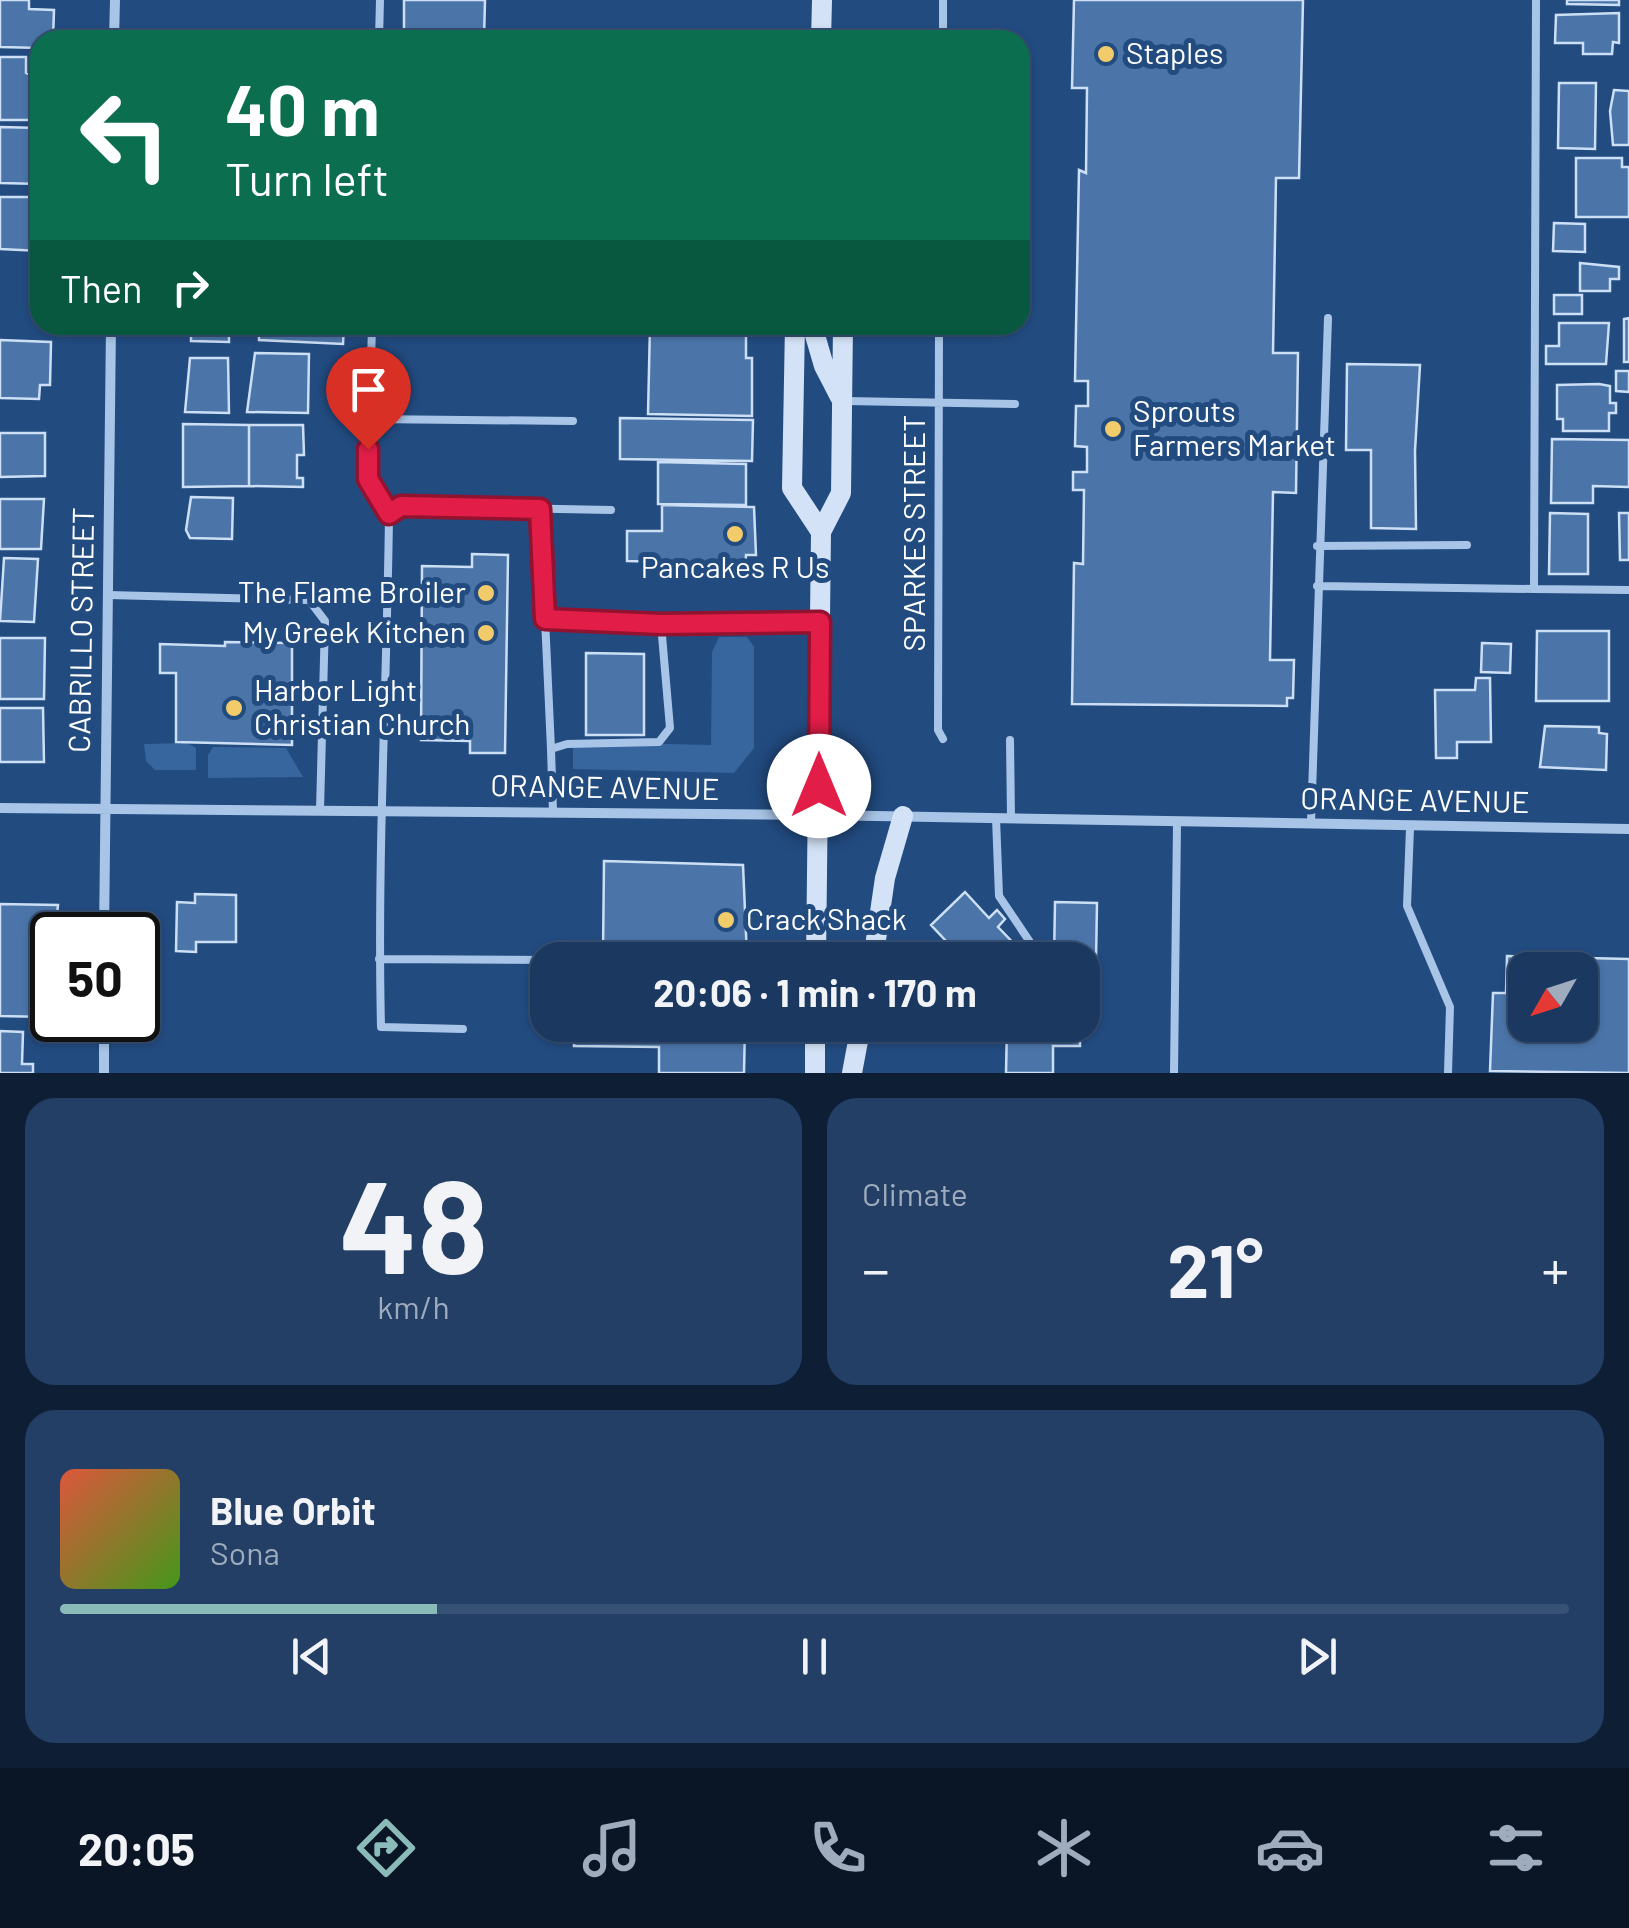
<!DOCTYPE html>
<html lang="en">
<head>
<meta charset="utf-8">
<style>
	:root { --surface:#1a3860; --page:#233f66; --text:#f1f3f6; --muted:#9facbd; --line:#385275; --accent:#8bbbb9 }
	body { margin:0; font-family:Barlow,sans-serif; background:var(--page); color:var(--text); height:100vh; display:flex; flex-direction:column; font-size:38px; white-space:nowrap }
	* { box-sizing:border-box; margin:0 }
	p { font-size:32px; color:var(--muted) }
	.icon { flex:none; width:55px; height:55px; fill:none; stroke:currentColor; stroke-width:2; stroke-linecap:round; stroke-linejoin:round }
	.map { position:relative; height:1073px; overflow:hidden }
	.details { display:flex; flex-direction:column; gap:25px; padding:25px; background:#0e1f35; flex:1 }
	.details>* { flex:none }
	.hud { position:absolute; left:30px; top:30px; width:1000px; height:305px; border-radius:30px; box-shadow:0 2px 8px #0004,0 0 0 2px var(--line); background:#0b6e4f; color:#fff; overflow:hidden }
	.needle { width:65px; rotate:231deg }
	.buttons { position:absolute; left:1508px; top:952px; display:grid; gap:20px }
	.buttons a { display:grid; place-items:center; width:90px; height:90px; border-radius:20px; background:var(--surface); box-shadow:0 2px 8px #0004,0 0 0 2px var(--line); font-size:50px }
	.speed { position:absolute; left:30px; top:912px; display:flex; gap:20px; font-size:50px; font-weight:700; text-align:center }
	.speed>* { display:grid; place-content:center; width:130px; height:130px; border-radius:50%; background:var(--surface); box-shadow:0 2px 8px #0004,0 0 0 2px var(--line); line-height:1 }
	.speed .limit { border:5px solid #111; border-radius:15px; background:#fff; color:#111 }
	.pin { position:absolute; display:grid; place-items:center; width:85px; height:85px; color:#fff; margin:-102px -42px; border-radius:50% 50% 50% 0; rotate:-45deg; box-shadow:0 0 10px #0007 }
	.pin .icon { rotate:45deg }
	.me { position:absolute; width:110px; margin:-55px; rotate:0deg; stroke-linejoin:round; filter:drop-shadow(0 0 8px #0008) }
	.turn { display:flex; align-items:center; gap:35px; height:210px; padding:0 30px; font-size:45px }
	.turn .icon { width:130px; height:130px; stroke-width:2.5 }
	.turn b { display:block; font-size:70px; line-height:85px }
	.then { display:flex; align-items:center; height:95px; padding:0 30px; background:#0003; gap:20px; font-size:38px }
	.big { font-size:75px; font-weight:700; line-height:1.1 }
	.details .card { flex:1; display:flex; flex-direction:column; justify-content:center; gap:15px; min-width:0; padding:0 35px; border-radius:30px; background:var(--page) }
	.details .dial { align-items:center; gap:0 }
	.dial b { font-size:130px; line-height:1 }
	.song { display:flex; align-items:center; gap:30px }
	.cover { width:120px; height:120px; border-radius:15px; background:linear-gradient(135deg,hsl(10 70% 55%),hsl(100 70% 35%)) }
	.played { height:10px; border-radius:5px; background:linear-gradient(90deg,var(--accent) 25%,var(--line) 25%) }
	.keys { display:flex; justify-content:space-around; direction:ltr }
	.heat { display:flex; justify-content:space-between; align-items:center; font-size:55px; direction:ltr }
	.details .tiles { flex:1; display:grid; gap:25px; grid-template-columns:1fr 1fr }
	.card:last-child { grid-column:span 2 }
	.trip { position:absolute; left:530px; top:942px; width:570px; height:100px; border-radius:30px; background:var(--surface); box-shadow:0 2px 8px #0004,0 0 0 2px var(--line); font-weight:700; line-height:100px; text-align:center }
	.tabs { display:flex; height:160px; justify-content:space-around; align-items:center; background:#0a1626; color:var(--muted) }
	.tabs .icon { width:70px; height:70px }
	.tabs .selected { color:var(--accent) }
	.tabs b { font-size:45px; color:var(--text) }
	.map>svg:first-child { display:block }
	.green { fill:#37659e }
	.building { fill:#4b75a9; stroke:#ccdff5; stroke-width:2.5; fill-rule:evenodd }
	.lines { fill:none; stroke-linecap:round; stroke-linejoin:round }
	.lane { stroke:#a8c5e7; stroke-width:8 }
	.street { stroke:#a8c5e7; stroke-width:10 }
	.secondary { stroke:#d3e2f6; stroke-width:20 }
	.route-casing { stroke:#92132f; stroke-width:25 }
	.route { stroke:#e11d48; stroke-width:18 }
	.poi-dot { fill:#f2cb6b; stroke:#224b80; stroke-width:4 }
	.labels { text-anchor:middle; stroke-width:10; stroke-linejoin:round; paint-order:stroke }
	.poi-label { font-size:30px; fill:#fff; stroke:#224b80; text-anchor:start }
	.street-label { font-size:30px; fill:#fff; stroke:#224b80 }
</style>
</head>
<body>
<div class="map">
<svg width="1629" height="1073" viewBox="0 0 1629 1073">
	<rect width="100%" height="100%" fill="#224b80"/>
	<path class="green" d="M 719,637 L 747,637 L 754,647 L 754,748 L 734,773 L 573,769 L 573,748 L 579,742 L 711,745 L 712,652 Z
		M 187,743 L 196,748 L 196,770 L 155,770 L 146,761 L 144,744 Z
		M 213,747 L 286,748 L 303,777 L 208,778 L 208,755 Z"/>
	<path class="building" d="M 0,0 L 29,0 L 29,9 L 54,10 L 53,40 L 40,40 L 40,48 L 0,47 Z
		M 404,0 L 485,0 L 484,39 L 502,40 L 404,40 Z
		M 1074,0 L 1303,0 L 1299,178 L 1276,178 L 1273,353 L 1298,353 L 1296,493 L 1273,492 L 1270,660 L 1294,660 L 1293,698 L 1287,698 L 1287,706 L 1072,704 L 1074,563 L 1083,564 L 1084,490 L 1073,490 L 1073,472 L 1087,472 L 1087,447 L 1075,446 L 1076,406 L 1088,406 L 1088,381 L 1075,381 L 1079,170 L 1086,173 L 1087,88 L 1072,88 Z
		M 1567,0 L 1619,0 L 1619,5 L 1567,4 Z
		M 1619,13 L 1619,43 L 1613,42 L 1612,54 L 1583,54 L 1583,43 L 1555,43 L 1556,15 Z
		M 0,57 L 26,57 L 26,73 L 40,79 L 40,120 L 0,120 Z
		M 1559,83 L 1596,83 L 1595,149 L 1558,148 Z
		M 1614,90 L 1629,91 L 1629,145 L 1613,145 L 1610,111 Z
		M 0,127 L 40,128 L 40,184 L 0,183 Z
		M 1576,158 L 1622,158 L 1622,167 L 1629,167 L 1629,217 L 1576,217 Z
		M 0,197 L 40,197 L 40,251 L 0,249 Z
		M 1554,223 L 1585,224 L 1585,252 L 1553,251 Z
		M 1580,263 L 1619,267 L 1619,279 L 1610,279 L 1610,291 L 1580,291 Z
		M 1554,295 L 1582,295 L 1582,314 L 1554,314 Z
		M 1629,318 L 1629,362 L 1624,362 L 1624,319 Z
		M 1559,323 L 1609,323 L 1606,364 L 1546,364 L 1546,346 L 1559,346 Z
		M 185,325 L 229,325 L 229,342 L 191,341 L 191,329 Z
		M 259,325 L 344,325 L 343,344 L 259,340 Z
		M 650,325 L 746,325 L 746,358 L 752,358 L 752,416 L 648,414 Z
		M 0,340 L 51,342 L 50,385 L 40,385 L 39,399 L 0,398 Z
		M 255,353 L 309,354 L 308,413 L 247,412 Z
		M 190,358 L 228,358 L 229,413 L 185,412 Z
		M 1347,364 L 1420,365 L 1415,451 L 1416,529 L 1371,528 L 1371,450 L 1346,450 Z
		M 1616,371 L 1629,371 L 1629,392 L 1616,391 Z
		M 1599,384 L 1610,386 L 1610,403 L 1616,403 L 1616,413 L 1609,413 L 1609,431 L 1563,431 L 1563,419 L 1557,419 L 1557,385 Z
		M 620,418 L 753,420 L 752,461 L 620,459 Z
		M 183,424 L 249,425 L 249,486 L 183,487 Z
		M 249,425 L 303,425 L 304,455 L 297,455 L 297,478 L 303,478 L 303,487 L 249,486 Z
		M 0,433 L 45,433 L 45,476 L 0,477 Z
		M 1552,439 L 1629,440 L 1629,487 L 1593,486 L 1593,503 L 1551,503 Z
		M 658,462 L 746,464 L 746,505 L 658,504 Z
		M 191,497 L 233,498 L 232,539 L 190,538 L 186,530 Z
		M 0,499 L 44,499 L 41,549 L 0,549 Z
		M 662,505 L 754,507 L 756,555 L 746,555 L 745,572 L 688,571 L 669,567 L 669,562 L 627,561 L 627,531 L 662,531 Z
		M 1550,513 L 1588,514 L 1588,574 L 1549,574 Z
		M 1619,513 L 1629,513 L 1629,560 L 1620,560 Z
		M 472,554 L 508,555 L 505,753 L 470,753 L 470,741 L 421,740 L 422,566 L 472,567 Z
		M 4,558 L 38,559 L 34,622 L 0,621 Z
		M 1537,631 L 1609,631 L 1609,701 L 1536,701 Z
		M 0,638 L 45,638 L 44,699 L 0,699 Z
		M 225,642 L 292,643 L 292,745 L 176,742 L 176,673 L 160,673 L 160,644 L 225,646 Z
		M 1482,643 L 1511,644 L 1510,673 L 1481,672 Z
		M 586,653 L 644,654 L 644,735 L 586,735 Z
		M 1476,678 L 1490,678 L 1491,742 L 1457,742 L 1457,758 L 1436,758 L 1435,690 L 1475,690 Z
		M 0,708 L 43,708 L 44,762 L 0,762 Z
		M 1545,726 L 1599,727 L 1599,733 L 1607,734 L 1606,770 L 1540,767 Z
		M 604,861 L 743,865 L 747,957 L 603,954 Z
		M 965,892 L 989,918 L 997,910 L 1005,919 L 998,927 L 1025,955 L 1020,960 L 964,960 L 931,925 Z
		M 195,894 L 236,895 L 236,942 L 196,942 L 196,952 L 176,951 L 177,902 L 195,903 Z
		M 1055,902 L 1097,903 L 1095,1019 L 1082,1018 L 1082,960 L 1054,960 Z
		M 0,904 L 58,905 L 47,1017 L 0,1016 Z
		M 1507,956 L 1629,959 L 1629,1073 L 1490,1071 L 1493,993 L 1506,993 ZM 1525,970 L 1580,970 L 1580,1025 L 1525,1025 Z
		M 575,1025 L 745,1025 L 744,1073 L 659,1073 L 659,1047 L 574,1046 Z
		M 1007,1025 L 1080,1025 L 1080,1046 L 1053,1046 L 1053,1073 L 1006,1073 Z
		M 0,1031 L 23,1032 L 22,1064 L 33,1064 L 33,1073 L 0,1073 Z"/>
	<g class="lines">
		<path class="lane" d="M 1536,0 L 1534,589 L 1629,590
			M 379,40 L 380,0
			M 943,40 L 943,0
			M 372,325 L 368,479 L 389,515
			M 939,325 L 938,730 L 943,739
			M 845,401 L 1015,404
			M 369,419 L 573,421
			M 540,509 L 551,749
			M 1317,546 L 1467,545
			M 1317,586 L 1534,589
			M 108,595 L 309,600 L 325,621 L 320,810
			M 545,619 L 661,624
			M 1010,740 L 1011,818
			M 553,812 L 551,749 L 567,744 L 659,742 L 670,728 L 661,624 L 816,622
			M 996,818 L 999,896 L 1032,945 L 1030,960
			M 1311,823 L 1328,318
			M 1410,828 L 1407,906 L 1450,1007 L 1448,1073
			M 379,959 L 548,960
			M 463,1029 L 381,1027 C 377,856 387,685 389,515 L 401,506 L 611,510
			M 1174,1073 L 1177,824"/>
		<path class="street" d="M 114,40 L 115,0
			M 0,808 L 819,815 L 1629,829
			M 104,935 L 111,325
			M 104,1073 L 104,1020"/>
		<path class="secondary" d="M 821,40 L 822,0
			M 795,325 L 792,488 L 821,532
			M 812,325 L 824,366 L 840,397
			M 816,960 L 821,532 L 841,493 L 843,325
			M 873,960 L 885,878 L 903,816
			M 815,1073 L 815,1025
			M 852,1073 L 861,1025"/>
	</g>
	<g class="lines">
		<defs>
			<path id="route" d="M 368,449 L 368,479 L 389,514 L 401,506 L 540,509 L 545,619 L 661,624 L 820,622 L 819,786"/>
		</defs>
		<use href="#route" class="route-casing"/>
		<use href="#route" class="route"/>
	</g>
	<g class="poi-dot">
		<circle cx="1106" cy="54" r="10"/>
		<circle cx="1113" cy="429" r="10"/>
		<circle cx="735" cy="534" r="10"/>
		<circle cx="486" cy="593" r="10"/>
		<circle cx="486" cy="633" r="10"/>
		<circle cx="234" cy="708" r="10"/>
		<circle cx="726" cy="920" r="10"/>
	</g>
	<g class="labels">
		<g class="poi-label">
			<text x="1126" y="64">Staples</text>
			<text x="1133" y="422">Sprouts<tspan x="1133" dy="34">Farmers Market</tspan></text>
			<text x="735" y="578" text-anchor="middle">Pancakes R Us</text>
			<text x="466" y="603" text-anchor="end">The Flame Broiler</text>
			<text x="466" y="643" text-anchor="end">My Greek Kitchen</text>
			<text x="254" y="701">Harbor Light<tspan x="254" dy="34">Christian Church</tspan></text>
			<text x="746" y="930">Crack Shack</text>
		</g>
		<g class="street-label">
			<text transform="translate(915 533) rotate(-90)" y="10">SPARKES STREET</text>
			<text transform="translate(82 630) rotate(-89)" y="10">CABRILLO STREET</text>
			<text transform="translate(605 788) rotate(1)" y="10">ORANGE AVENUE</text>
			<text transform="translate(1415 801) rotate(1)" y="10">ORANGE AVENUE</text>
		</g>
	</g>
</svg>
<div class="buttons">
<a><svg class="needle" viewBox="-14 -14 28 28"><path d="M0-13l5 13h-10z" fill="#e53935"/><path d="M0 13l5-13h-10z" fill="#9facbd"/></svg></a>
</div>
<div class="speed"><div class="limit">50</div></div>
<div class="pin" style="left:368px;top:449px;background:#d93025"><svg class="icon" aria-label="arrive" viewBox="0 0 24 24"><path d="M6 21V4h12l-3 4 3 4H6"/></svg></div>
<svg class="me" style="left:819px;top:786px" viewBox="-20 -20 40 40"><circle r="19" fill="#fff"/><path d="M0-13L10 11 0 6-10 11z" fill="#e11d48"/></svg>
<div class="trip">20:06 · 1 min · 170 m</div>
<div class="hud">
<div class="turn"><svg class="icon" aria-label="left" viewBox="0 0 24 24"><path d="M17 20v-9H6M10 6l-5 5 5 5"/></svg><div><b>40 m</b>Turn left</div></div>
<div class="then">Then<svg class="icon" aria-label="right" viewBox="0 0 24 24"><path d="M7 20v-9h11M14 6l5 5-5 5"/></svg></div>
</div>
</div>
<section class="details">
<div class="tiles">
<div class="card dial"><b>48</b><p>km/h</p></div>
<div class="card"><p>Climate</p>
<div class="heat"><a>−</a><b class="big">21°</b><a>+</a></div>
</div>
<div class="card">
<div class="song"><i class="cover"></i><div><b>Blue Orbit</b><p>Sona</p></div></div>
<div class="played"></div>
<div class="keys"><svg class="icon" aria-label="previous" viewBox="0 0 24 24"><path d="M18 5L8 12l10 7zM5 5v14"/></svg><svg class="icon" aria-label="pause" viewBox="0 0 24 24"><path d="M8 5v14M16 5v14"/></svg><svg class="icon" aria-label="next" viewBox="0 0 24 24"><path d="M6 5l10 7-10 7zM19 5v14"/></svg></div>
</div>
</div>
</section>
<nav class="tabs">
<b>20:05</b>
<svg class="icon selected" aria-label="directions" viewBox="0 0 24 24"><path d="M12 3l9 9-9 9-9-9zM9 14v-3h6M13 9l2 2-2 2"/></svg>
<svg class="icon" aria-label="music" viewBox="0 0 24 24"><path d="M9 18V5l10-2v13"/><circle cx="6" cy="18" r="3"/><circle cx="16" cy="16" r="3"/></svg>
<svg class="icon" aria-label="phone" viewBox="0 0 24 24"><path d="M5 4h4l2 5-3 2q2 4 5 5l2-3 5 2v4C11 20 4 13 5 4z"/></svg>
<svg class="icon" aria-label="climate" viewBox="0 0 24 24"><path d="M12 3v18M4 7l16 10M4 17L20 7"/></svg>
<svg class="icon" aria-label="car" viewBox="0 0 24 24"><path d="M5 17H2v-5l4-1 3-4h7l3 4 3 1v5h-3M9 17h6M6 11h13"/><circle cx="7" cy="17" r="2"/><circle cx="17" cy="17" r="2"/></svg>
<svg class="icon" aria-label="filters" viewBox="0 0 24 24"><path d="M4 7h16M4 17h16"/><circle cx="9" cy="7" r="2"/><circle cx="15" cy="17" r="2"/></svg>
</nav>
</body>
</html>
